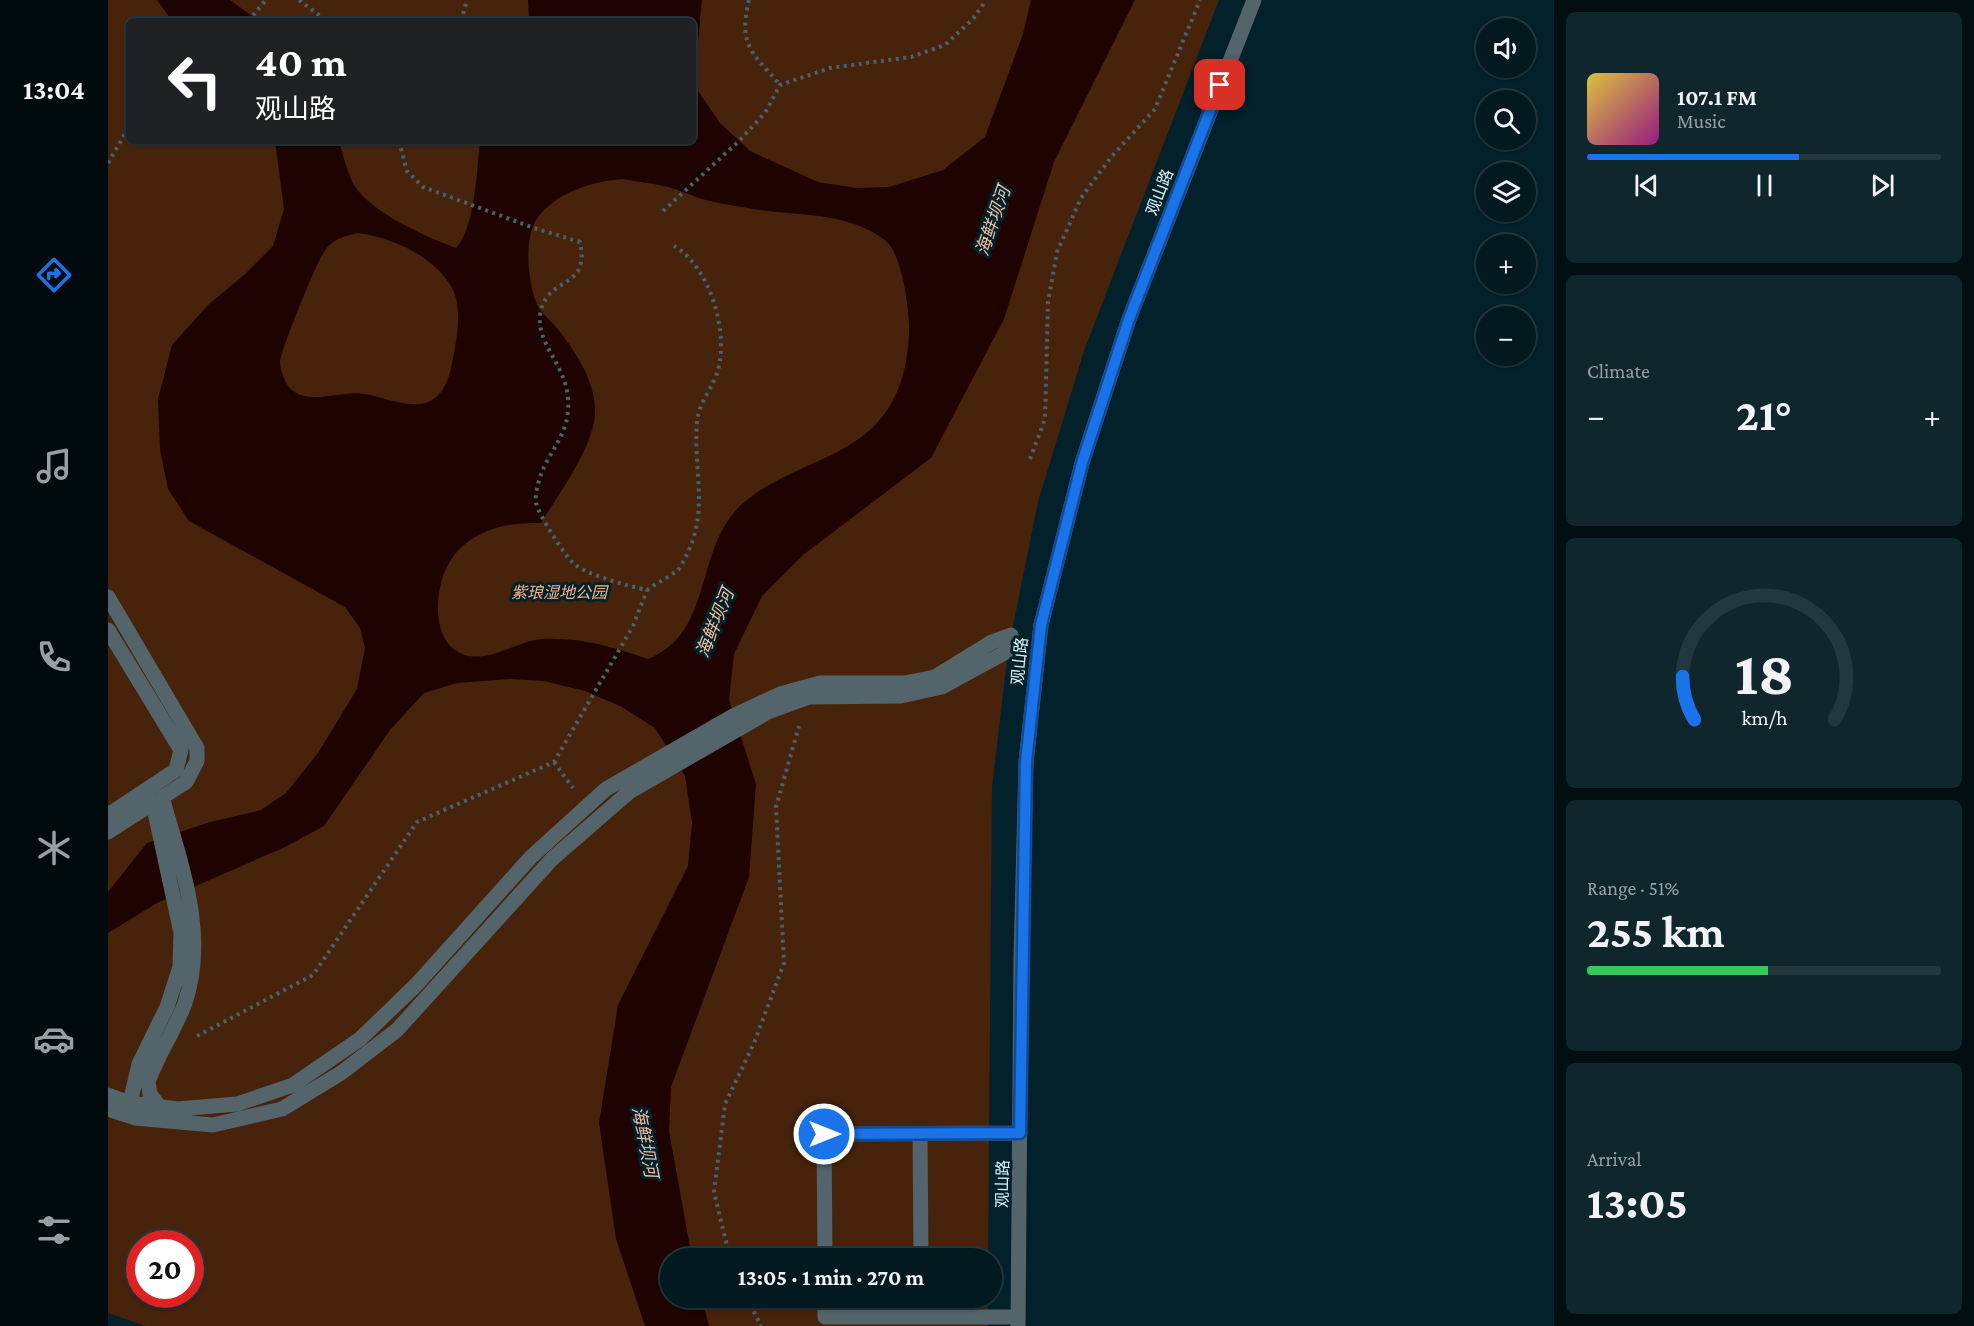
<!DOCTYPE html>
<html lang="en">
<head>
<meta charset="utf-8">
<style>
	:root { --surface:#021920; --page:#10262d; --text:#f1f3f6; --muted:#96a0a5; --line:#23383e; --accent:#1a73e8 }
	body { margin:0; font-family:"Crimson Pro","Noto Sans SC",serif; background:var(--page); color:var(--text); height:100vh; display:flex; flex-direction:column; font-size:22px; white-space:nowrap }
	* { box-sizing:border-box; margin:0 }
	p { font-size:20px; color:var(--muted) }
	.icon { flex:none; width:33px; height:33px; fill:none; stroke:currentColor; stroke-width:2; stroke-linecap:round; stroke-linejoin:round }
	.map { position:relative; flex:1; overflow:hidden }
	.panel { display:flex; flex-direction:column; gap:12px; padding:12px; background:#010e12; width:420px }
	.panel>* { flex:none }
	.banner { position:absolute; left:18px; top:18px; width:570px; height:126px; border-radius:9px; box-shadow:0 2px 4px #0004,0 0 0 2px var(--line); background:#202124; color:#fff; overflow:hidden }
	.tools { position:absolute; left:1368px; top:18px; display:grid; gap:12px }
	.tools a { display:grid; place-items:center; width:60px; height:60px; border-radius:50%; background:var(--surface); box-shadow:0 2px 4px #0004,0 0 0 2px var(--line); font-size:30px }
	.speed { position:absolute; left:18px; top:1230px; display:flex; gap:12px; font-size:30px; font-weight:700; text-align:center }
	.speed>* { display:grid; place-content:center; width:78px; height:78px; border-radius:50%; background:var(--surface); box-shadow:0 2px 4px #0004,0 0 0 2px var(--line); line-height:1 }
	.speed .limit { border:9px solid #d22; background:#fff; color:#111 }
	.pin { position:absolute; display:grid; place-items:center; width:51px; height:51px; color:#fff; margin:-26px; border-radius:12px; box-shadow:0 3px 9px #0006 }
	.me { position:absolute; width:66px; margin:-33px; rotate:90deg; stroke-linejoin:round; filter:drop-shadow(0 0 4px #0008) }
	.turn { display:flex; align-items:center; gap:21px; height:126px; padding:0 30px; font-size:27px }
	.turn .icon { width:78px; height:78px; stroke-width:2.5 }
	.turn b { display:block; font-size:42px; line-height:51px }
	.big { font-size:45px; font-weight:700; line-height:1.1 }
	.panel .widget { flex:1; display:flex; flex-direction:column; justify-content:center; gap:9px; min-width:0; padding:0 21px; border-radius:9px; background:var(--page) }
	.panel .dial { align-items:center; gap:0 }
	.dial svg { height:156px; overflow:visible; fill:none; stroke:var(--line); stroke-width:7; stroke-linecap:round; text-anchor:middle }
	.dial text { fill:var(--text); stroke:none }
	.song { display:flex; align-items:center; gap:18px }
	.cover { width:72px; height:72px; border-radius:9px; background:linear-gradient(135deg,hsl(50 70% 55%),hsl(310 70% 35%)) }
	.played { height:6px; border-radius:3px; background:linear-gradient(90deg,var(--accent) 60%,var(--line) 60%) }
	.keys { display:flex; justify-content:space-around; direction:ltr }
	.heat { display:flex; justify-content:space-between; align-items:center; font-size:33px; direction:ltr }
	.charge { height:9px; border-radius:4px; background:linear-gradient(90deg,#34c759 51%,var(--line) 0) }
	.trip { position:absolute; left:552px; top:1248px; width:342px; height:60px; border-radius:30px; background:var(--surface); box-shadow:0 2px 4px #0004,0 0 0 2px var(--line); font-weight:700; line-height:60px; text-align:center }
	main { display:flex; flex:1; min-height:0 }
	.tabs { display:flex; flex-direction:column; width:108px; justify-content:space-around; align-items:center; background:#010a0d; color:var(--muted) }
	.tabs .icon { width:42px; height:42px }
	.tabs .selected { color:var(--accent) }
	.tabs b { font-size:27px; color:var(--text) }
	.map>svg:first-child { display:block }
	.green { fill:#47230b; fill-rule:evenodd }
	.water { fill:#1e0300; fill-rule:evenodd }
	.lines { fill:none; stroke-linecap:round; stroke-linejoin:round }
	.path { stroke:#46626a; stroke-width:4; stroke-dasharray:3 4.5; stroke-linecap:butt }
	.minor { stroke:#53646a; stroke-width:15 }
	.route-casing { stroke:#114b97; stroke-width:15 }
	.route { stroke:#1a73e8; stroke-width:10 }
	.labels { text-anchor:middle; stroke-width:6; stroke-linejoin:round; paint-order:stroke }
	.street-label { font-size:16px; fill:#def4fb; stroke:#02212a }
	.park-label { font-size:16px; font-style:italic; fill:#f9b187; stroke:#02212a }
	.water-label { font-size:18px; font-style:italic; fill:#f4be9f; stroke:#02212a }
</style>
</head>
<body>
<main>
<nav class="tabs">
<b>13:04</b>
<svg class="icon selected" aria-label="directions" viewBox="0 0 24 24"><path d="M12 3l9 9-9 9-9-9zM9 14v-3h6M13 9l2 2-2 2"/></svg>
<svg class="icon" aria-label="music" viewBox="0 0 24 24"><path d="M9 18V5l10-2v13"/><circle cx="6" cy="18" r="3"/><circle cx="16" cy="16" r="3"/></svg>
<svg class="icon" aria-label="phone" viewBox="0 0 24 24"><path d="M5 4h4l2 5-3 2q2 4 5 5l2-3 5 2v4C11 20 4 13 5 4z"/></svg>
<svg class="icon" aria-label="climate" viewBox="0 0 24 24"><path d="M12 3v18M4 7l16 10M4 17L20 7"/></svg>
<svg class="icon" aria-label="car" viewBox="0 0 24 24"><path d="M5 17H2v-5l4-1 3-4h7l3 4 3 1v5h-3M9 17h6M6 11h13"/><circle cx="7" cy="17" r="2"/><circle cx="17" cy="17" r="2"/></svg>
<svg class="icon" aria-label="filters" viewBox="0 0 24 24"><path d="M4 7h16M4 17h16"/><circle cx="9" cy="7" r="2"/><circle cx="15" cy="17" r="2"/></svg>
</nav>
<div class="map">
<svg width="1446" height="1326" viewBox="0 0 1446 1326">
	<rect width="100%" height="100%" fill="#02212a"/>
	<path class="green" d="M 0,0 L 1111,0 L 976,351 L 930,502 L 900,651 L 884,788 L 880,1258 L 562,1258 L 562,1298 L 880,1298 L 880,1326 L 37,1326 L 0,1313 ZM 21,21 L 585,21 L 585,141 L 21,141 ZM 32,1244 L 82,1244 L 82,1294 L 32,1294 Z"/>
	<path class="water" d="M 49,0 L 122,0 L 151,21 L 64,21 Z
		M 420,0 L 594,0 L 590,42 L 590,91 L 612,123 L 642,151 L 710,182 L 748,188 L 781,187 L 835,170 L 877,137 L 915,34 L 923,0 L 1027,0 L 946,162 L 896,319 L 823,458 L 695,555 L 654,596 L 626,654 L 621,700 L 648,784 L 641,877 L 563,1087 L 561,1131 L 584,1258 L 562,1258 L 562,1298 L 594,1298 L 601,1326 L 537,1326 L 508,1239 L 491,1123 L 510,1005 L 580,866 L 584,823 L 577,776 L 547,728 L 512,706 L 477,691 L 436,681 L 402,679 L 349,683 L 316,693 L 282,730 L 216,826 L 177,847 L 49,903 L 0,933 L 0,892 L 39,843 L 99,823 L 153,810 L 178,793 L 210,753 L 249,689 L 257,648 L 252,628 L 237,607 L 81,521 L 60,489 L 52,450 L 50,399 L 64,345 L 101,304 L 136,275 L 165,246 L 176,209 L 167,141 L 231,141 C 235,155 239,172 246,185 C 263,213 319,237 348,248 C 367,228 369,169 372,141 L 585,141 L 585,21 L 421,21 ZM 515,179 C 530,182 545,183 560,187 C 573,190 585,197 598,200 C 610,203 622,205 634,207 C 681,217 738,209 778,241 C 794,254 802,312 801,332 C 800,368 790,405 762,430 C 724,463 670,471 633,505 C 586,549 606,633 540,659 C 506,647 471,637 434,639 C 407,641 373,669 347,650 C 334,641 330,622 330,609 C 330,546 376,521 433,523 C 451,493 489,443 487,408 C 486,379 466,349 448,327 C 442,320 431,311 428,302 C 420,281 415,237 430,217 C 449,192 485,181 515,179 ZM 250,233 C 284,238 324,255 343,286 C 354,305 350,332 346,353 C 343,368 340,389 327,398 C 309,413 277,397 257,394 C 234,390 205,405 185,391 C 178,386 172,370 172,362 C 174,347 207,266 216,252 C 224,239 236,236 250,233 Z"/>
	<g class="lines">
		<path class="path" d="M 191,0 L 219,21
			M 641,0 C 630,46 644,52 672,85
			M 140,21 L 158,0
			M 353,21 L 359,0
			M 291,141 L 299,171 L 315,187 L 426,228 L 472,242 C 482,290 442,275 433,310 C 425,342 458,363 460,399 C 463,437 438,451 430,484 C 429,488 427,497 428,502 C 429,513 457,556 466,564 C 481,576 521,586 539,590 C 549,583 561,577 570,570 C 574,566 576,559 579,554 C 601,510 585,469 589,423 C 590,405 601,393 608,376 C 623,337 603,267 566,246
			M 0,163 L 21,127
			M 555,211 L 631,141 L 657,113 L 672,85 L 722,68 L 803,57 L 837,45 L 865,19 L 878,0
			M 922,459 L 937,419 L 940,302 L 949,252 L 973,198 L 1004,156 L 1047,109 L 1092,0
			M 446,762 L 465,788
			M 89,1036 L 205,975 L 309,822 L 446,762 L 525,626 L 539,590
			M 622,1258 L 606,1192 L 617,1104 L 646,1043 L 676,963 L 668,807 L 691,726
			M 639,1298 L 653,1326"/>
		<path class="minor" d="M 0,597 L 89,748 L 89,761 L 78,782 L 0,832
			M 0,630 L 73,750 L 68,770 L 0,815
			M 0,1095 L 22,1103 L 70,1109 L 129,1104 L 185,1085 L 252,1039 L 308,985 L 423,857 L 498,789 L 625,716 L 672,694 L 712,683 L 796,683 L 827,677 L 884,642 L 903,635
			M 22,1103 L 31,1064 L 59,1007 L 72,967 L 73,933 L 45,803
			M 51,1106 L 42,1094 L 40,1082 C 50,1054 67,1030 77,1003 C 100,934 73,865 54,797
			M 0,1109 L 27,1118 L 105,1125 L 174,1109 L 233,1073 L 289,1030 L 444,859 L 521,792 L 660,712 L 701,697 L 793,696 L 834,687 L 900,651
			M 812,1134 L 813,1258
			M 717,1258 L 716,1134 L 912,1133
			M 717,1298 L 717,1317 L 910,1317
			M 814,1298 L 814,1317
			M 910,1326 L 913,959 L 918,762 L 933,625 L 974,463 L 1021,319 L 1146,0"/>
	</g>
	<g class="lines">
		<defs>
			<path id="route" d="M 716,1134 L 912,1133 L 918,762 L 933,625 L 974,463 L 1021,319 L 1112,85"/>
		</defs>
		<use href="#route" class="route-casing"/>
		<use href="#route" class="route"/>
	</g>
	<g class="labels">
		<g class="street-label">
			<text transform="translate(1051 192) rotate(-69)" y="6">观山路</text>
			<text transform="translate(911 661) rotate(-84)" y="6">观山路</text>
			<text transform="translate(894 1184) rotate(-89)" y="6">观山路</text>
		</g>
		<g class="park-label">
			<text x="451" y="598">紫琅湿地公园</text>
		</g>
		<g class="water-label">
			<text transform="translate(885 221) rotate(-71)" y="6">海鲜坝河</text>
			<text transform="translate(607 623) rotate(-68)" y="6">海鲜坝河</text>
			<text transform="translate(537 1142) rotate(79)" y="6">海鲜坝河</text>
		</g>
	</g>
</svg>
<div class="tools">
<a><svg class="icon" aria-label="sound" viewBox="0 0 24 24"><path d="M4 9h4l5-4v14l-5-4H4zM17 9q2 3 0 6"/></svg></a>
<a><svg class="icon" aria-label="search" viewBox="0 0 24 24"><circle cx="10" cy="10" r="6"/><path d="M15 15l6 6"/></svg></a>
<a><svg class="icon" aria-label="layers" viewBox="0 0 24 24"><path d="M12 4l9 5-9 5-9-5zM3 14l9 5 9-5"/></svg></a>
<a>+</a>
<a>−</a>
</div>
<div class="speed"><div class="limit">20</div></div>
<div class="pin" style="left:1112px;top:85px;background:#d93025"><svg class="icon" aria-label="arrive" viewBox="0 0 24 24"><path d="M6 21V4h12l-3 4 3 4H6"/></svg></div>
<svg class="me" style="left:716px;top:1134px" viewBox="-20 -20 40 40"><circle r="17" fill="#1a73e8" stroke="#fff" stroke-width="3"/><path d="M0-11L8 9 0 5-8 9z" fill="#fff"/></svg>
<div class="trip">13:05 · 1 min · 270 m</div>
<div class="banner">
<div class="turn"><svg class="icon" aria-label="left" viewBox="0 0 24 24"><path d="M17 20v-9H6M10 6l-5 5 5 5"/></svg><div><b>40 m</b>观山路</div></div>
</div>
</div>
<section class="panel">
<div class="widget">
<div class="song"><i class="cover"></i><div><b>107.1 FM</b><p>Music</p></div></div>
<div class="played"></div>
<div class="keys"><svg class="icon" aria-label="previous" viewBox="0 0 24 24"><path d="M18 5L8 12l10 7zM5 5v14"/></svg><svg class="icon" aria-label="pause" viewBox="0 0 24 24"><path d="M8 5v14M16 5v14"/></svg><svg class="icon" aria-label="next" viewBox="0 0 24 24"><path d="M6 5l10 7-10 7zM19 5v14"/></svg></div>
</div>
<div class="widget"><p>Climate</p>
<div class="heat"><a>−</a><b class="big">21°</b><a>+</a></div>
</div>
<div class="widget dial"><svg viewBox="0 0 100 80">
<path d="M14 69A42 42 0 1 1 86 69"/>
<path d="M14 69A42 42 0 0 1 8 47" stroke="#1a73e8"/>
<text x="50" y="56" font-size="32" font-weight="700">18</text>
<text x="50" y="72" font-size="11">km/h</text>
</svg></div>
<div class="widget"><p>Range · 51%</p><b class="big">255 km</b><div class="charge"></div></div>
<div class="widget"><p>Arrival</p><b class="big">13:05</b></div>
</section>
</main>
</body>
</html>
